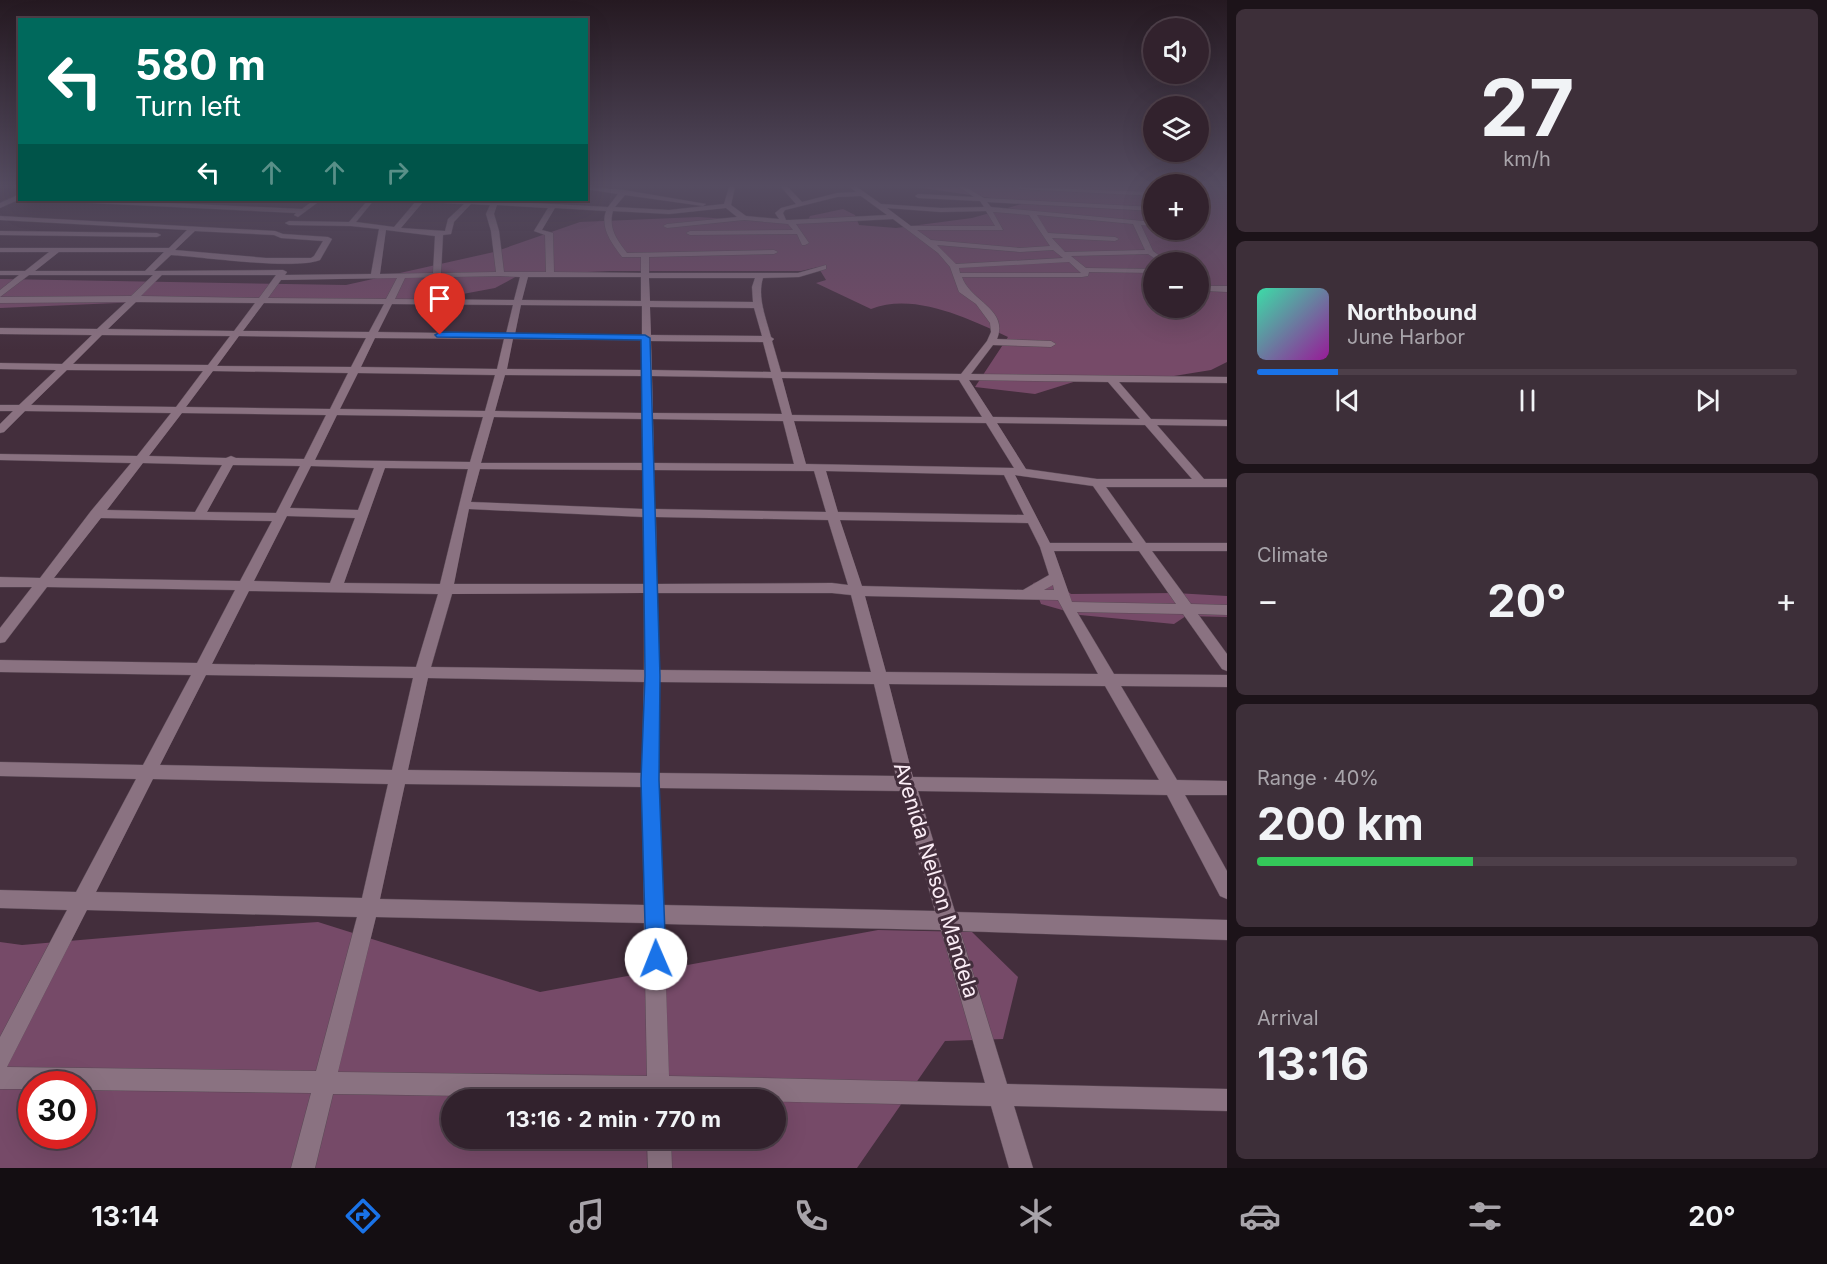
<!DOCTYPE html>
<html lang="en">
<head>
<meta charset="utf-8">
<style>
	:root { --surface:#32222d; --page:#3d2f39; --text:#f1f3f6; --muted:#a8a4aa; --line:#4d3f49; --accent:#1a73e8 }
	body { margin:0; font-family:Inter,sans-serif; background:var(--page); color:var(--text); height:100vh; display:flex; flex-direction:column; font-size:22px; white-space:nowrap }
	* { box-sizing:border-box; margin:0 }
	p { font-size:20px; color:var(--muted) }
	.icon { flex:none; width:33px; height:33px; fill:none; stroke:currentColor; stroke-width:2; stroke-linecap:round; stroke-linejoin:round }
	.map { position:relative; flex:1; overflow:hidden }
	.sheet { display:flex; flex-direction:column; gap:9px; padding:9px; background:#1c1319; width:600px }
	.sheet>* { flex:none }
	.top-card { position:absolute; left:18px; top:18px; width:570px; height:183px; border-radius:0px; box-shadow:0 6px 24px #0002,0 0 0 2px var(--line); background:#00695c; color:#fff; overflow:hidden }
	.buttons { position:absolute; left:1143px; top:18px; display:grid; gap:12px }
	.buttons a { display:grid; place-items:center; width:66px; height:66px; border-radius:50%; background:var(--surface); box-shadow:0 6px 24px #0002,0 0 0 2px var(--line); font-size:30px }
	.speed { position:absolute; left:18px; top:1071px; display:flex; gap:12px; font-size:30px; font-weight:700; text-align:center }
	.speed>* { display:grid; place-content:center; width:78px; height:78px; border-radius:50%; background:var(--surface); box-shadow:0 6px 24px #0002,0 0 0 2px var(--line); line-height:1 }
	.speed .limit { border:9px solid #d22; background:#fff; color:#111 }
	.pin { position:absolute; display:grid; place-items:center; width:51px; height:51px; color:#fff; margin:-62px -26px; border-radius:50% 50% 50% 0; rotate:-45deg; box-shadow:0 0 6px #0007 }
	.pin .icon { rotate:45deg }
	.me { position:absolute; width:66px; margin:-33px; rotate:359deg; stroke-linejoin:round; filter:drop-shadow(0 0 4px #0008) }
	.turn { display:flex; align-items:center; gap:21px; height:126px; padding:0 18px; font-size:27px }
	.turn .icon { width:78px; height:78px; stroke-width:2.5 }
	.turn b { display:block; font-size:42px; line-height:51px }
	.lanes { display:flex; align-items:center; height:57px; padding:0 18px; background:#0003; justify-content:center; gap:30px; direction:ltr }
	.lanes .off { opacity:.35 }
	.big { font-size:45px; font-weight:700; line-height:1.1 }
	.sheet .tile { flex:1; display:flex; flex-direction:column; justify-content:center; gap:9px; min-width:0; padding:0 21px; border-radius:9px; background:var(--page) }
	.sheet .dial { align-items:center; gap:0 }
	.dial b { font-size:78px; line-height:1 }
	.song { display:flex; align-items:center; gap:18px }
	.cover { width:72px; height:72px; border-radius:9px; background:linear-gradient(135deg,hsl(160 70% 55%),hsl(300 70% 35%)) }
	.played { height:6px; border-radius:3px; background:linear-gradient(90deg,var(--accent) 15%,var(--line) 15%) }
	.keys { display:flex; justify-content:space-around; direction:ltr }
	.heat { display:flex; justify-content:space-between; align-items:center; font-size:33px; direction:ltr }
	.charge { height:9px; border-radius:4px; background:linear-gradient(90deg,#34c759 40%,var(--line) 0) }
	.trip { position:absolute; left:441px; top:1089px; width:345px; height:60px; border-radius:30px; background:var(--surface); box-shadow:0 6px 24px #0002,0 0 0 2px var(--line); font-weight:700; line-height:60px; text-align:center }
	.tabs { display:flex; height:96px; justify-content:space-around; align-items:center; background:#140e12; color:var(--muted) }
	.tabs .icon { width:42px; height:42px }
	.tabs .on { color:var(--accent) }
	.tabs b { font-size:27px; color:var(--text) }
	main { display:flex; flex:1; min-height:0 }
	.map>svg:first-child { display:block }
	.green { fill:#764a68; fill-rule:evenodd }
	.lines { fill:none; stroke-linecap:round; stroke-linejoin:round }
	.minor-casing { stroke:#5b4a56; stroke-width:1 }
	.minor { fill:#8a7281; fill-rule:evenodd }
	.route { fill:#1a73e8; stroke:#114b97; stroke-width:1.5 }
	.labels { text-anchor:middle; stroke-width:6; stroke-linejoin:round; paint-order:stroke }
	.near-street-label { font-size:21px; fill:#fbedf6; stroke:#432e3c }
</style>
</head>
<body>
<main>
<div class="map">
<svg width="1227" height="1168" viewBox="0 0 1227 1168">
	<rect width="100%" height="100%" fill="#432e3c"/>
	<path class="green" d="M 916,187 L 1153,187 L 1154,230 L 1198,230 L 1199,187 L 1227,187 L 1227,362 L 1211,370 L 1174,376 L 1083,379 L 1035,394 L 975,387 L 1008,337 C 969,319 915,292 871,309 L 816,283 L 826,280 L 818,267 L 801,271 L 610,271 L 519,275 L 495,288 L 436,299 L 141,302 L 0,308 L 0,279 L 346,285 L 494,252 L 580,222 L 698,217 L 806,224 L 810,216 L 843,209 L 855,215 L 859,225 L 896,228 L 972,218 L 1025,203 ZM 1154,262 L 1198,262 L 1198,308 L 1154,308 Z
		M 1052,579 L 1071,594 L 1175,593 L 1227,596 L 1227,617 L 1186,616 L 1174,624 L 1080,615 L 1041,604 L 1033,583 Z
		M 318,922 L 540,992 L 878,930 L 972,932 L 1018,977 L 1003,1039 L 945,1041 L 857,1168 L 0,1168 L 0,942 L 22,945 L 185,931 ZM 32,1084 L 82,1084 L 82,1136 L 32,1136 ZM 452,1100 L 776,1100 L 776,1138 L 452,1138 Z"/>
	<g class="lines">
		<defs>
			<path id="minor" d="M 586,187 L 624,190 L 706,204 L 703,206 L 625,195 L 615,207 L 669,210 L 724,204 L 729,187 L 735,187 L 731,205 L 746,216 L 779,219 L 775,213 L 781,208 L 796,204 L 781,187 L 788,187 L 802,202 L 837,193 L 856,192 L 850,187 L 857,187 L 881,204 L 941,208 L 984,207 L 980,201 L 918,198 L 915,196 L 918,194 L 974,197 L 959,187 L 966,187 L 984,198 L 1154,207 L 1154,211 L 987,202 L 991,207 L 1154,222 L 1154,226 L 1141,225 L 1153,251 L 1168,262 L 1160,262 L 1148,254 L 1071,256 L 1086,268 L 1154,269 L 1154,273 L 1089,272 L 1088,276 L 1082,277 L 962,277 C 970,301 1009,309 997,339 L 1051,341 L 1056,344 L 1051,347 L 993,345 L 971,374 L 1227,377 L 1227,383 L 1119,382 L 1151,419 L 1227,420 L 1227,426 L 1157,425 L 1204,479 L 1227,479 L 1227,487 L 1106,487 L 1146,543 L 1227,543 L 1227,551 L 1152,551 L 1191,604 L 1227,605 L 1227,615 L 1198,614 L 1227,654 L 1227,671 L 1222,669 L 1183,614 L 1077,612 L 1114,674 L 1227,675 L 1227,687 L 1121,686 L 1177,780 L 1227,781 L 1227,795 L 1185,795 L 1227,871 L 1227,899 L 1220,896 L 1167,795 L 918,791 L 955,912 L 1227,920 L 1227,940 L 960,931 L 1007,1084 L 1227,1089 L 1227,1111 L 1014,1106 L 1033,1168 L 1009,1168 L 991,1106 C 769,1101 556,1097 333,1094 L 315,1168 L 291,1168 L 311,1093 L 82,1090 L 82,1084 L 32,1084 L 32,1089 L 0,1089 L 0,1037 L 67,910 L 0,908 L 0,890 L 76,892 L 136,779 L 0,776 L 0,762 L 143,765 L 191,675 L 0,672 L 0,660 L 197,663 L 235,590 L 47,587 L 5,642 L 0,643 L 0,628 L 32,587 L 0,587 L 0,577 L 40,578 L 91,511 L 131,463 L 0,460 L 0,454 L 137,456 L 171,413 L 25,411 L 4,432 L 0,433 L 0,424 L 13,411 L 0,411 L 0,405 L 19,405 L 56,370 L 0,369 L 0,363 L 62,364 L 92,335 L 0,334 L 0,328 L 97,329 L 126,302 L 0,303 L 0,297 L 131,296 L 153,275 L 29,275 L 0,297 L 0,290 L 19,275 L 0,275 L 0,271 L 25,271 L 49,252 L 0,252 L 0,248 L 169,248 L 187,230 L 0,220 L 0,216 L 275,231 L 283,234 L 328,237 L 332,239 L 320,260 C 294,270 203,257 171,255 L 154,271 L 283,270 L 287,272 L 285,275 L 371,274 L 379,229 L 351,226 L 289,225 L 285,223 L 289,221 L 349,222 L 368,200 L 374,200 L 356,222 L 394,227 L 417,200 L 474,200 L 608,207 L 618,194 L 586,189 ZM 861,196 L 887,215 L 790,220 L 786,220 L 783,213 L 785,210 L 837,197 ZM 423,202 L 464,204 L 448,219 L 445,231 L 401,228 ZM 471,204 L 490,205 L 486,214 L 491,231 L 496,272 L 441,273 L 443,235 L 451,234 L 454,222 ZM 497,205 L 548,208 L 534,231 L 545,235 L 546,272 L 504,272 L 499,231 L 494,214 ZM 555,208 L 606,211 C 600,229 612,243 622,257 L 641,257 L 641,273 L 554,272 L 553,233 L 542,230 ZM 726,208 L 737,217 L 667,224 L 663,226 L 667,228 L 744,220 L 788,224 L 793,230 L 690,231 L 686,233 L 690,235 L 797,234 L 802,245 L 805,245 L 809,243 L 796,224 L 893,219 L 938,253 L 950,267 L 959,292 L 976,304 L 990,323 L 991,332 L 987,341 L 961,374 L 781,372 L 772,341 L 774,339 L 771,337 C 766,318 757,297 763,278 L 799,277 L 826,269 L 826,265 L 798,273 L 649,273 L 649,257 L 774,254 L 778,252 L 774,250 L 627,253 C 617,240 608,228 613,211 L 669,214 ZM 887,208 L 941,212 L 986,211 L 995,226 L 911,226 ZM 993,212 L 1029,215 L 1050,246 L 1020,248 L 931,240 L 917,230 L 1003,230 ZM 1037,215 L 1133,224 L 1145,250 L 1065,252 L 1052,238 L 1115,241 L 1119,239 L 1115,237 L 1048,233 ZM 386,230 L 435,236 L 433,273 L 380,274 ZM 195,231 L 274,235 L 281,238 L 323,241 L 314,256 L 311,258 L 266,258 L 175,250 ZM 937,245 L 1020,252 L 1053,250 L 1063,258 L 956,264 ZM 59,252 L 164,252 L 145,271 L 35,271 ZM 1069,262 L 1081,273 L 960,273 L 959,268 ZM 162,275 L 276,275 L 259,298 L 141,296 ZM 500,276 L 520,277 L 514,300 L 395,299 L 405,278 ZM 528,277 L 641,277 L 641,301 L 522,300 ZM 397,278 L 386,299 L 268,298 L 281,280 ZM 649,278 L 755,278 L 752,287 L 753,302 L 650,301 ZM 136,302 L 255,303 L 234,331 L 108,329 ZM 264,303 L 384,304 L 369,332 L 243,331 ZM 392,304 L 513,305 L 506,334 L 378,332 ZM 521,305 L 642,306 L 642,335 L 515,334 ZM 650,307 L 754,308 L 762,336 L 651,335 ZM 102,335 L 230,336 L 208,365 L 73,364 ZM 239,336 L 366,338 L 351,367 L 217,366 ZM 375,338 L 504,339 L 497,369 L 361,367 ZM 513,339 L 642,340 L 642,370 L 507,369 ZM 651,341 L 763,342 L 771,372 L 652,370 ZM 67,370 L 203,371 L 176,407 L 31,405 ZM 213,371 L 348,373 L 330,409 L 186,407 ZM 358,373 L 495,375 L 485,411 L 340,409 ZM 505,375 L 642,376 L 642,413 L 495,411 ZM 652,376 L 772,378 L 782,414 L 653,413 ZM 782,378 L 959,380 L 982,417 L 792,415 ZM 969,380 L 1108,382 L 1140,419 L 993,417 ZM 182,413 L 326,415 L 304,459 L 236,458 L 231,456 L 226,458 L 149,456 ZM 337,415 L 483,417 L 470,462 L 315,460 ZM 494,417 L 642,419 L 643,463 L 481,463 ZM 653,419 L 783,421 L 794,464 L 654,463 ZM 794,421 L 986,423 L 1014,468 L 806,464 ZM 997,423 L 1145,425 L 1192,479 L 1097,479 L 1026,469 ZM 143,463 L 222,465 L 195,512 L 107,510 ZM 233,465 L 300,466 L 276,513 L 207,512 ZM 311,466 L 374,468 L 358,510 L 290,508 ZM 385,468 L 468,469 L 440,584 L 344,583 ZM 480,469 L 643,470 L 643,509 L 471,502 ZM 654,470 L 814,471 L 826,512 L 655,509 ZM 826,471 L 1004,475 L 1024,515 L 838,512 ZM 1015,475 L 1093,486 L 1133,543 L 1050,543 ZM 469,509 L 643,517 L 644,584 L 454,584 ZM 287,516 L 355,518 L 330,583 L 254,581 ZM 656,517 L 828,520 L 848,585 L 832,583 L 657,584 ZM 101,518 L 272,521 L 240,581 L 54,578 ZM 840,520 L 1028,523 L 1040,547 L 1049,575 L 1023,590 L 862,586 ZM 1054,551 L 1139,551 L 1176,604 L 1072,602 ZM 1053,585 L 1054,590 L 1044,590 ZM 249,591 L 438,594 L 416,667 L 212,664 ZM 644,593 L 644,670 L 431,667 L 452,594 ZM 657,593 L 832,593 L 851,595 L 871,672 L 659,670 ZM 865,596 L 1058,600 L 1098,674 L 886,672 ZM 206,675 L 413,678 L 392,770 L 160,765 ZM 428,678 L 644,682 L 642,773 L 408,770 ZM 659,682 L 874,684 L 896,776 L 659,773 ZM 889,684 L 1105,686 L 1159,780 L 913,777 ZM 153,779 L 388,784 L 362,898 L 96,892 ZM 405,784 L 642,787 L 644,905 L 380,899 ZM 659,788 L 901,791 L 935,911 L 663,905 ZM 87,910 L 357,917 L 316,1071 L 7,1067 ZM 376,917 L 644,923 L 647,1076 L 338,1072 ZM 664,924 L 941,930 L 985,1083 L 669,1076 Z
				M 1016,187 L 1154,192 L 1154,196 L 1019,189 Z
				M 20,194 L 20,199 L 0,208 L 0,203 Z
				M 69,200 L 104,200 L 302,209 L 314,200 L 321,200 L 298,217 L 294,215 L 296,213 L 72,202 Z
				M 0,231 L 157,233 L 161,235 L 157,237 L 0,235 Z
				M 1209,286 L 1227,286 L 1227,292 L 1206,291 L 1205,289 Z
				M 647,1138 L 671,1138 L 672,1168 L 648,1168 Z"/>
		</defs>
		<use href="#minor" class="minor-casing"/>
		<use href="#minor" class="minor"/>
	</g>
	<linearGradient id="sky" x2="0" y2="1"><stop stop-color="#251921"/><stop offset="0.53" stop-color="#554c61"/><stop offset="1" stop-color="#554c61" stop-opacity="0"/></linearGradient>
	<rect width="1227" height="350" fill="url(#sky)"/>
	<path class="route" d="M 440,332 L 645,335 L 650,338 L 660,676 L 659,780 L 666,959 L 663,966 L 656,969 L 648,966 L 646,959 L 641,780 L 645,676 L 641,340 L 437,337 L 435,335 Z"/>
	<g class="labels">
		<g class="near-street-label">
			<text transform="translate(936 880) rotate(73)" y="7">Avenida Nelson Mandela</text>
		</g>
	</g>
</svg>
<div class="buttons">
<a><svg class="icon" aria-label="sound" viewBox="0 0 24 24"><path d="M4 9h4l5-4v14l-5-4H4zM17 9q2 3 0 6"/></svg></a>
<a><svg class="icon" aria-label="layers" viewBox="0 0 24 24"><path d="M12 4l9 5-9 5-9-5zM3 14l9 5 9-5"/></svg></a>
<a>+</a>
<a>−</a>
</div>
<div class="speed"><div class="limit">30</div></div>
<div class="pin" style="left:440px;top:335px;background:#d93025"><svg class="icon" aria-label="arrive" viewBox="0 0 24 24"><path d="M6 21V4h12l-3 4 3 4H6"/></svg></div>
<svg class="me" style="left:656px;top:959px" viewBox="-20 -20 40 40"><circle r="19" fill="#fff"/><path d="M0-13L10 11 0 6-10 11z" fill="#1a73e8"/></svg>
<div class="trip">13:16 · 2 min · 770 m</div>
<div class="top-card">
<div class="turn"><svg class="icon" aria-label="left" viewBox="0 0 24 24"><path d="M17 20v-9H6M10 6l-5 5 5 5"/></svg><div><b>580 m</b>Turn left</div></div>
<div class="lanes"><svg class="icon" aria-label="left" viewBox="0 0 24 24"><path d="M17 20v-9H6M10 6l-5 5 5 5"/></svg><svg class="icon off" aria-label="ahead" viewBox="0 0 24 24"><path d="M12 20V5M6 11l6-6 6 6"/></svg><svg class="icon off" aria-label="ahead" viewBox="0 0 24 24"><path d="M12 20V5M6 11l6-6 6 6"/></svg><svg class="icon off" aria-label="right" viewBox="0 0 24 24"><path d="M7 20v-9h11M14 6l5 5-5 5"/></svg></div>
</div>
</div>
<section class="sheet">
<div class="tile dial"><b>27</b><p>km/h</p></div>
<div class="tile">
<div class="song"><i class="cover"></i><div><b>Northbound</b><p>June Harbor</p></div></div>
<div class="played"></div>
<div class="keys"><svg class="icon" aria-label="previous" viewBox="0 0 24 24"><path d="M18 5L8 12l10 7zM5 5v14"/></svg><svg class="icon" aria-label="pause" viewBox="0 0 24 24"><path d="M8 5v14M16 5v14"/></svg><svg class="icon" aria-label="next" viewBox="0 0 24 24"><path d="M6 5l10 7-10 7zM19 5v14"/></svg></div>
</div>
<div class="tile"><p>Climate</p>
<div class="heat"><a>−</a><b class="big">20°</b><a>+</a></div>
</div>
<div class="tile"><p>Range · 40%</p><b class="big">200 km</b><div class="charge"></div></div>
<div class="tile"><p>Arrival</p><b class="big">13:16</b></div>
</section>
</main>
<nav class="tabs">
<b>13:14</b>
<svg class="icon on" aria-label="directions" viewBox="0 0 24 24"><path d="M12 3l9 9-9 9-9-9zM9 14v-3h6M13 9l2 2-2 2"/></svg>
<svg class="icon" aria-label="music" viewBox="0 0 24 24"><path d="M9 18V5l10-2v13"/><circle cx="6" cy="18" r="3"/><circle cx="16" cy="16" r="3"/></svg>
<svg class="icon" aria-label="phone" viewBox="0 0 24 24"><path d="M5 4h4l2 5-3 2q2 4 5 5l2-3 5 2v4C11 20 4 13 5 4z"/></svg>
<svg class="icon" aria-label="climate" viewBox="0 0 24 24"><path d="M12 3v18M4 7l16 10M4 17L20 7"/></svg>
<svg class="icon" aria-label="car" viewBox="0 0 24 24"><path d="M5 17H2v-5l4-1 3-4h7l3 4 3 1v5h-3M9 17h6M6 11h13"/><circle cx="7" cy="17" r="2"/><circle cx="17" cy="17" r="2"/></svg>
<svg class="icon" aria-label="filters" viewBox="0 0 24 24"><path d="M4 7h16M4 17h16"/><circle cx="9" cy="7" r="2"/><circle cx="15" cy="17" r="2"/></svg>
<b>20°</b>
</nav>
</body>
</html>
